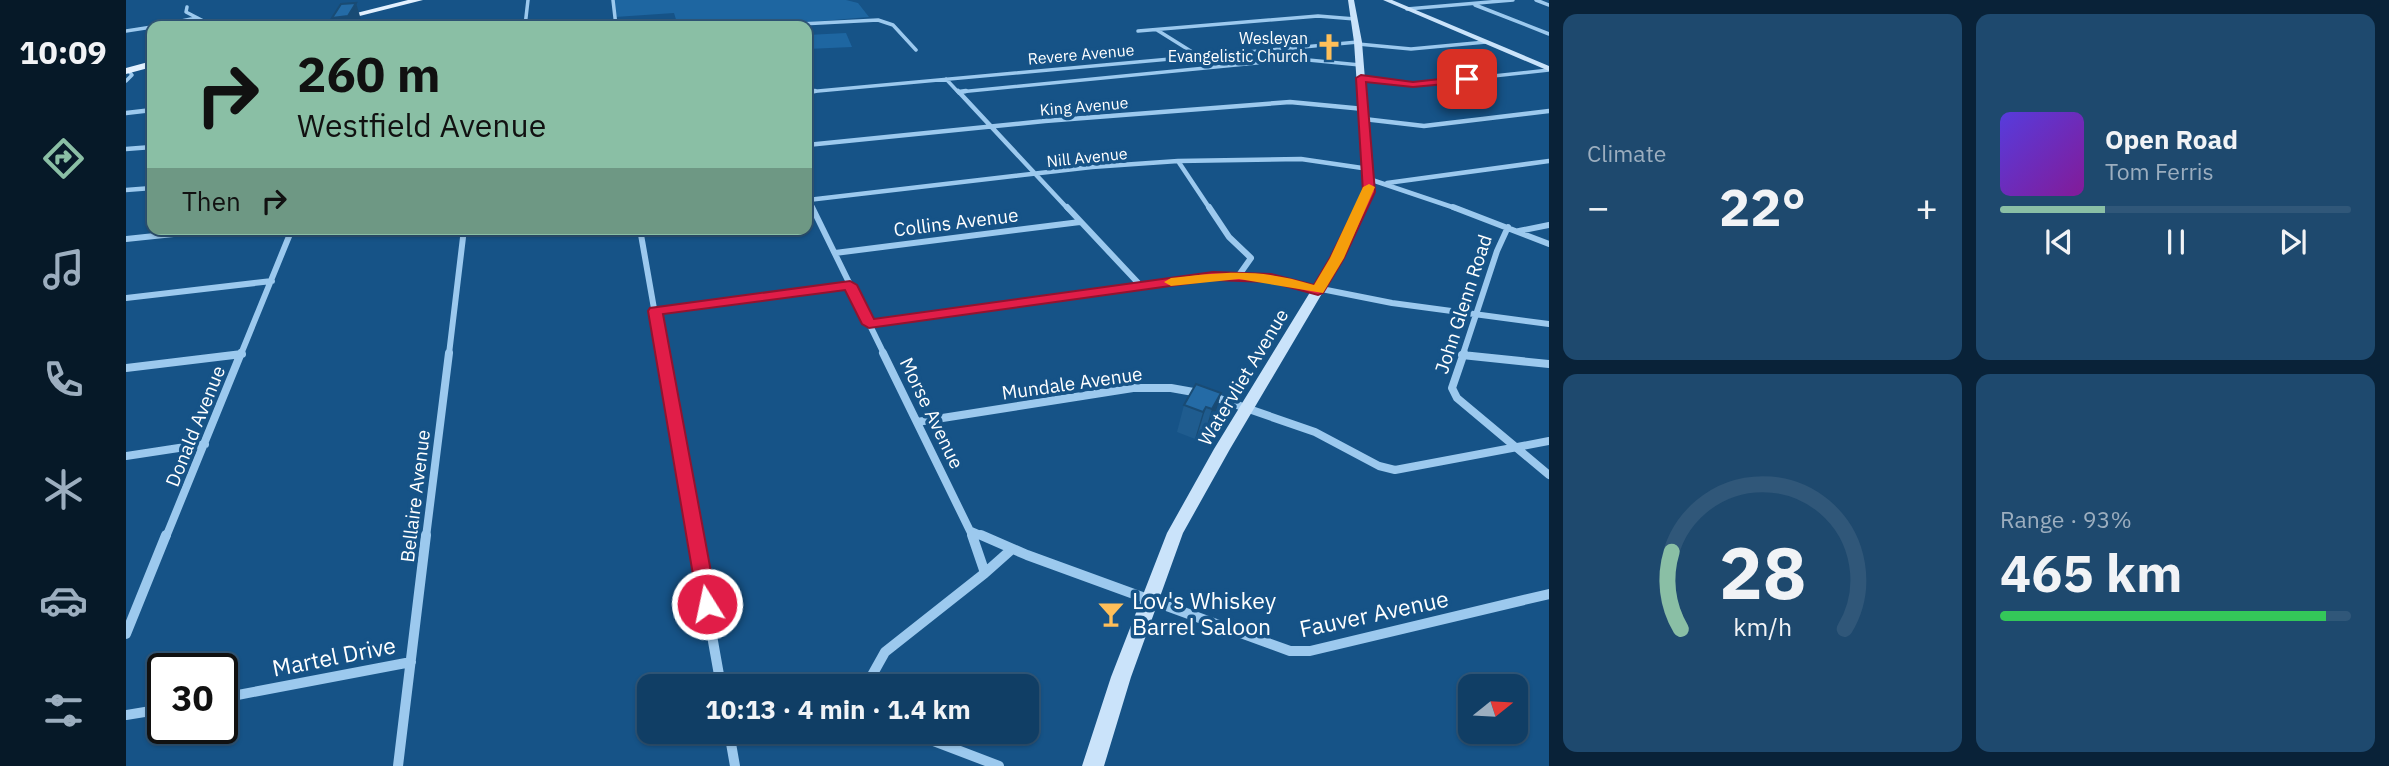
<!DOCTYPE html>
<html lang="en">
<head>
<meta charset="utf-8">
<style>
	:root { --surface:#103e65; --page:#1e496e; --text:#f1f3f6; --muted:#9caebf; --line:#305779; --accent:#8abfa5 }
	body { margin:0; font-family:"IBM Plex Sans",sans-serif; background:var(--page); color:var(--text); height:100vh; display:flex; flex-direction:column; font-size:26px; white-space:nowrap }
	* { box-sizing:border-box; margin:0 }
	p { font-size:23px; color:var(--muted) }
	.icon { flex:none; width:38px; height:38px; fill:none; stroke:currentColor; stroke-width:2; stroke-linecap:round; stroke-linejoin:round }
	.map { position:relative; flex:1; overflow:hidden }
	.drawer { display:flex; flex-direction:column; gap:14px; padding:14px; background:#092238; width:840px }
	.drawer>* { flex:none }
	.top-card { position:absolute; left:21px; top:21px; width:665px; height:214px; border-radius:14px; box-shadow:0 2px 5px #0004,0 0 0 2px var(--line); background:#8abfa5; color:#111; overflow:hidden }
	.needle { width:46px; rotate:72deg }
	.buttons { position:absolute; left:1332px; top:674px; display:grid; gap:14px }
	.buttons a { display:grid; place-items:center; width:70px; height:70px; border-radius:14px; background:var(--surface); box-shadow:0 2px 5px #0004,0 0 0 2px var(--line); font-size:35px }
	.speed { position:absolute; left:21px; top:653px; display:flex; gap:14px; font-size:35px; font-weight:700; text-align:center }
	.speed>* { display:grid; place-content:center; width:91px; height:91px; border-radius:50%; background:var(--surface); box-shadow:0 2px 5px #0004,0 0 0 2px var(--line); line-height:1 }
	.speed .limit { border:4px solid #111; border-radius:10px; background:#fff; color:#111 }
	.pin { position:absolute; display:grid; place-items:center; width:60px; height:60px; color:#fff; margin:-30px; border-radius:14px; box-shadow:0 4px 10px #0006 }
	.me { position:absolute; width:77px; margin:-38px; rotate:350deg; stroke-linejoin:round; filter:drop-shadow(0 0 5px #0008) }
	.turn { display:flex; align-items:center; gap:24px; height:147px; padding:0 35px; font-size:32px }
	.turn .icon { width:91px; height:91px; stroke-width:2.5 }
	.turn b { display:block; font-size:49px; line-height:60px }
	.then { display:flex; align-items:center; height:66px; padding:0 35px; background:#0003; gap:14px; font-size:26px }
	.big { font-size:52px; font-weight:700; line-height:1.1 }
	.drawer .tile { flex:1; display:flex; flex-direction:column; justify-content:center; gap:10px; min-width:0; padding:0 24px; border-radius:14px; background:var(--page) }
	.drawer .dial { align-items:center; gap:0 }
	.dial svg { height:182px; overflow:visible; fill:none; stroke:var(--line); stroke-width:7; stroke-linecap:round; text-anchor:middle }
	.dial text { fill:var(--text); stroke:none }
	.song { display:flex; align-items:center; gap:21px }
	.cover { width:84px; height:84px; border-radius:10px; background:linear-gradient(135deg,hsl(250 70% 55%),hsl(290 70% 35%)) }
	.played { height:7px; border-radius:4px; background:linear-gradient(90deg,var(--accent) 30%,var(--line) 30%) }
	.keys { display:flex; justify-content:space-around; direction:ltr }
	.heat { display:flex; justify-content:space-between; align-items:center; font-size:38px; direction:ltr }
	.charge { height:10px; border-radius:5px; background:linear-gradient(90deg,#34c759 93%,var(--line) 0) }
	.drawer .tiles { flex:1; display:grid; gap:14px; grid-template-columns:repeat(2,1fr) }
	.trip { position:absolute; left:511px; top:674px; width:402px; height:70px; border-radius:14px; background:var(--surface); box-shadow:0 2px 5px #0004,0 0 0 2px var(--line); font-weight:700; line-height:70px; text-align:center }
	main { display:flex; flex:1; min-height:0 }
	.tab-bar { display:flex; flex-direction:column; width:126px; justify-content:space-around; align-items:center; background:#061928; color:var(--muted) }
	.tab-bar .icon { width:49px; height:49px }
	.tab-bar .active { color:var(--accent) }
	.tab-bar b { font-size:32px; color:var(--text) }
	.map>svg:first-child { display:block }
	.green { fill:#1e66a1 }
	.lines { fill:none; stroke-linecap:round; stroke-linejoin:round }
	.street-far4 { stroke:#9cc9ee; stroke-width:3.5 }
	.street-far3 { stroke:#9cc9ee; stroke-width:4.5 }
	.street-far2 { stroke:#9cc9ee; stroke-width:6 }
	.street-far1 { stroke:#9cc9ee; stroke-width:8 }
	.street { stroke:#9cc9ee; stroke-width:10 }
	.secondary { fill:#cae3fa; fill-rule:evenodd }
	.primary { fill:#e3f1ff; fill-rule:evenodd }
	.wall { fill:#1f5c8f }
	.shaded-wall { fill:#194b74 }
	.building { fill:#246ba6; stroke:#194b74; stroke-width:2 }
	.route { fill:#e11d48; stroke:#92132f; stroke-width:2 }
	.slow { fill:#f59e0b }
	.labels { text-anchor:middle; stroke-width:7; stroke-linejoin:round; paint-order:stroke }
	.far-poi-label { font-size:16px; fill:#fff; stroke:#165387; text-anchor:end }
	.far-street-label { font-size:16px; fill:#fff; stroke:#165387 }
	.street-label { font-size:19px; fill:#fff; stroke:#165387 }
	.near-poi-label { font-size:23px; fill:#fff; stroke:#165387; text-anchor:start }
	.near-street-label { font-size:23px; fill:#fff; stroke:#165387 }
</style>
</head>
<body>
<main>
<nav class="tab-bar">
<b>10:09</b>
<svg class="icon active" aria-label="directions" viewBox="0 0 24 24"><path d="M12 3l9 9-9 9-9-9zM9 14v-3h6M13 9l2 2-2 2"/></svg>
<svg class="icon" aria-label="music" viewBox="0 0 24 24"><path d="M9 18V5l10-2v13"/><circle cx="6" cy="18" r="3"/><circle cx="16" cy="16" r="3"/></svg>
<svg class="icon" aria-label="phone" viewBox="0 0 24 24"><path d="M5 4h4l2 5-3 2q2 4 5 5l2-3 5 2v4C11 20 4 13 5 4z"/></svg>
<svg class="icon" aria-label="climate" viewBox="0 0 24 24"><path d="M12 3v18M4 7l16 10M4 17L20 7"/></svg>
<svg class="icon" aria-label="car" viewBox="0 0 24 24"><path d="M5 17H2v-5l4-1 3-4h7l3 4 3 1v5h-3M9 17h6M6 11h13"/><circle cx="7" cy="17" r="2"/><circle cx="17" cy="17" r="2"/></svg>
<svg class="icon" aria-label="filters" viewBox="0 0 24 24"><path d="M4 7h16M4 17h16"/><circle cx="9" cy="7" r="2"/><circle cx="15" cy="17" r="2"/></svg>
</nav>
<div class="map">
<svg width="1423" height="766" viewBox="0 0 1423 766">
	<rect width="100%" height="100%" fill="#165387"/>
	<path class="green" d="M 487,0 L 720,0 L 732,3 L 743,17 L 636,26 L 552,26 L 548,13 L 489,17 Z
		M 720,33 L 726,47 L 681,49 L 681,35 Z"/>
	<g class="lines">
		<path class="street-far4" d="M 487,0 L 490,26
			M 1410,0 L 1423,5
			M 1349,5 L 1423,34
			M 61,7 L 60,12 L 87,26
			M 1281,9 L 1387,0
			M 31,26 L 70,18
			M 399,26 L 402,0
			M 636,26 L 752,20 L 767,25 L 790,50
			M 1031,30 L 1071,55
			M 0,31 L 26,27
			M 1012,31 L 1192,16 L 1229,19
			M 1232,44 L 1285,49 L 1360,42
			M 1235,78 L 1292,84 L 1423,70
			M 820,79 L 833,93
			M 0,81 L 6,75 L 2,70
			M 681,92 L 1232,42
			M 833,92 L 1172,59 L 1234,65"/>
		<path class="street-far3" d="M 832,91 L 942,209
			M 681,92 L 689,91
			M 833,92 L 840,91
			M 0,113 L 26,110
			M 1238,119 L 1298,126 L 1423,111
			M 681,145 L 919,121 L 1164,102 L 1238,109
			M 0,149 L 26,147
			M 1052,161 L 1084,209
			M 1243,179 L 1332,209
			M 1261,183 L 1423,161
			M 0,190 L 26,188
			M 681,197 L 687,209
			M 682,200 L 966,167 L 1052,161 L 1175,159 L 1243,169"/>
		<path class="street-far2" d="M 686,207 L 758,354
			M 941,207 L 1015,286
			M 1083,207 L 1103,237 L 1125,258 L 1113,275
			M 1327,207 L 1423,244
			M 514,229 L 536,354
			M 1393,231 L 1423,225
			M 0,239 L 95,229
			M 709,253 L 954,222
			M 0,298 L 146,281
			M 529,311 L 724,285
			M 743,324 L 1103,275 L 1145,279 L 1266,303 L 1423,324
			M 113,354 L 116,354
			M 115,354 L 166,229
			M 323,354 L 338,229
			M 1337,354 L 1371,251 L 1382,227"/>
		<path class="street-far1" d="M 536,353 L 569,537
			M 757,353 L 847,537
			M 1338,353 L 1326,388 L 1331,398 L 1423,475
			M 1336,355 L 1423,364
			M 0,368 L 116,354
			M 1088,397 L 1189,432 L 1253,466 L 1269,470 L 1423,441
			M 791,422 L 1007,388 L 1045,388 L 1073,393
			M 0,456 L 79,444
			M 845,531 L 859,537
			M 40,537 L 115,353
			M 300,537 L 323,353"/>
		<path class="street" d="M 568,535 L 595,686
			M 855,535 L 901,555 L 1164,651 L 1184,651 L 1423,594
			M 859,573 L 886,549
			M 0,634 L 40,535
			M 740,686 L 759,652 L 859,573 L 846,535
			M 96,698 L 285,662
			M 0,715 L 37,709
			M 603,732 L 609,766
			M 784,732 L 873,766
			M 272,766 L 300,535"/>
		<path class="secondary" d="M 1222,0 L 1228,0 L 1236,42 L 1248,192 L 1217,258 L 1104,449 L 1057,533 L 1005,677 L 978,766 L 956,766 L 985,677 L 1041,533 L 1088,449 L 1205,258 L 1238,192 L 1228,42 Z
			M 1257,0 L 1266,0 L 1423,66 L 1423,71 Z"/>
		<path class="primary" d="M 282,0 L 297,0 L 194,26 L 179,26 Z
			M 26,61 L 26,67 L 0,74 L 0,68 Z"/>
	</g>
	<path class="wall" d="M 1095,393 L 1088,420 L 1078,435 L 1072,433 L 1069,439 L 1051,432 L 1058,405 Z"/>
	<path class="shaded-wall" d="M 230,3 L 237,26 L 208,26 L 206,18 Z
		M 1095,393 L 1088,420 L 1078,435 L 1086,409 Z
		M 1080,407 L 1072,433 L 1069,439 L 1077,412 Z"/>
	<path class="building" d="M 230,3 L 222,16 L 206,18 L 215,4 Z
		M 1070,384 L 1095,393 L 1086,409 L 1080,407 L 1077,412 L 1058,405 Z"/>
	<path class="route" d="M 1235,75 L 1287,82 L 1341,76 L 1346,79 L 1341,82 L 1287,87 L 1240,82 L 1249,192 L 1218,258 L 1197,293 L 1192,295 L 1144,282 L 1087,280 L 743,328 L 736,324 L 719,290 L 537,314 L 591,604 L 588,610 L 581,612 L 573,610 L 522,311 L 524,308 L 724,281 L 731,285 L 748,319 L 1087,272 L 1145,274 L 1188,285 L 1204,258 L 1237,192 L 1230,78 Z"/>
	<path class="slow" d="M 1243,184 L 1249,187 L 1218,258 L 1197,293 L 1113,279 L 1045,286 L 1038,282 L 1045,278 C 1100,272 1134,268 1188,285 L 1204,258 L 1237,187 Z"/>
	<defs>
		<symbol id="church-bare" viewBox="-9 -9 18 18"><path d="M-1.2-6h2.4v3.5h3.3v2.4h-3.3V6h-2.4V-.1h-3.3v-2.4h3.3Z" fill="#ffbf59" stroke="#165387" stroke-width="2.5" paint-order="stroke"/></symbol>
		<symbol id="bar-bare" viewBox="-9 -9 18 18"><path d="M-6-5H6L.8 .8V4.5H3.5V6h-7V4.5H-.8V.8Z" fill="#ffbf59" stroke="#165387" stroke-width="2.5" paint-order="stroke"/></symbol>
	</defs>
	<g fill-rule="evenodd">
		<use href="#church-bare" x="1184" y="28" width="38" height="38"/>
		<use href="#bar-bare" x="966" y="595" width="38" height="38"/>
	</g>
	<g class="labels">
		<g class="far-poi-label">
			<text x="1182" y="44">Wesleyan<tspan x="1182" dy="18">Evangelistic Church</tspan></text>
		</g>
		<g class="far-street-label">
			<text transform="translate(955 54) rotate(-5)" y="6">Revere Avenue</text>
			<text transform="translate(958 106) rotate(-5)" y="6">King Avenue</text>
			<text transform="translate(961 157) rotate(-6)" y="6">Nill Avenue</text>
		</g>
		<g class="street-label">
			<text transform="translate(830 222) rotate(-7)" y="7">Collins Avenue</text>
			<text transform="translate(1337 304) rotate(-72)" y="7">John Glenn Road</text>
			<text transform="translate(1117 377) rotate(-59)" y="7">Watervliet Avenue</text>
			<text transform="translate(946 383) rotate(-8)" y="7">Mundale Avenue</text>
			<text transform="translate(806 413) rotate(64)" y="7">Morse Avenue</text>
			<text transform="translate(69 426) rotate(-68)" y="7">Donald Avenue</text>
			<text transform="translate(289 496) rotate(-83)" y="7">Bellaire Avenue</text>
		</g>
		<g class="near-poi-label">
			<text x="1006" y="609">Lov's Whiskey<tspan x="1006" dy="26">Barrel Saloon</tspan></text>
		</g>
		<g class="near-street-label">
			<text transform="translate(1248 614) rotate(-12)" y="8">Fauver Avenue</text>
			<text transform="translate(208 657) rotate(-11)" y="8">Martel Drive</text>
		</g>
	</g>
</svg>
<div class="buttons">
<a><svg class="needle" viewBox="-14 -14 28 28"><path d="M0-13l5 13h-10z" fill="#e53935"/><path d="M0 13l5-13h-10z" fill="#9caebf"/></svg></a>
</div>
<div class="speed"><div class="limit">30</div></div>
<div class="pin" style="left:1341px;top:79px;background:#d93025"><svg class="icon" aria-label="arrive" viewBox="0 0 24 24"><path d="M6 21V4h12l-3 4 3 4H6"/></svg></div>
<svg class="me" style="left:581px;top:604px" viewBox="-20 -20 40 40"><circle r="17" fill="#e11d48" stroke="#fff" stroke-width="3"/><path d="M0-11L8 9 0 5-8 9z" fill="#fff"/></svg>
<div class="trip">10:13 · 4 min · 1.4 km</div>
<div class="top-card">
<div class="turn"><svg class="icon" aria-label="right" viewBox="0 0 24 24"><path d="M7 20v-9h11M14 6l5 5-5 5"/></svg><div><b>260 m</b>Westfield Avenue</div></div>
<div class="then">Then<svg class="icon" aria-label="right" viewBox="0 0 24 24"><path d="M7 20v-9h11M14 6l5 5-5 5"/></svg></div>
</div>
</div>
<section class="drawer">
<div class="tiles">
<div class="tile"><p>Climate</p>
<div class="heat"><a>−</a><b class="big">22°</b><a>+</a></div>
</div>
<div class="tile">
<div class="song"><i class="cover"></i><div><b>Open Road</b><p>Tom Ferris</p></div></div>
<div class="played"></div>
<div class="keys"><svg class="icon" aria-label="previous" viewBox="0 0 24 24"><path d="M18 5L8 12l10 7zM5 5v14"/></svg><svg class="icon" aria-label="pause" viewBox="0 0 24 24"><path d="M8 5v14M16 5v14"/></svg><svg class="icon" aria-label="next" viewBox="0 0 24 24"><path d="M6 5l10 7-10 7zM19 5v14"/></svg></div>
</div>
<div class="tile dial"><svg viewBox="0 0 100 80">
<path d="M14 69A42 42 0 1 1 86 69"/>
<path d="M14 69A42 42 0 0 1 10 35" stroke="#8abfa5"/>
<text x="50" y="56" font-size="32" font-weight="700">28</text>
<text x="50" y="72" font-size="11">km/h</text>
</svg></div>
<div class="tile"><p>Range · 93%</p><b class="big">465 km</b><div class="charge"></div></div>
</div>
</section>
</main>
</body>
</html>
